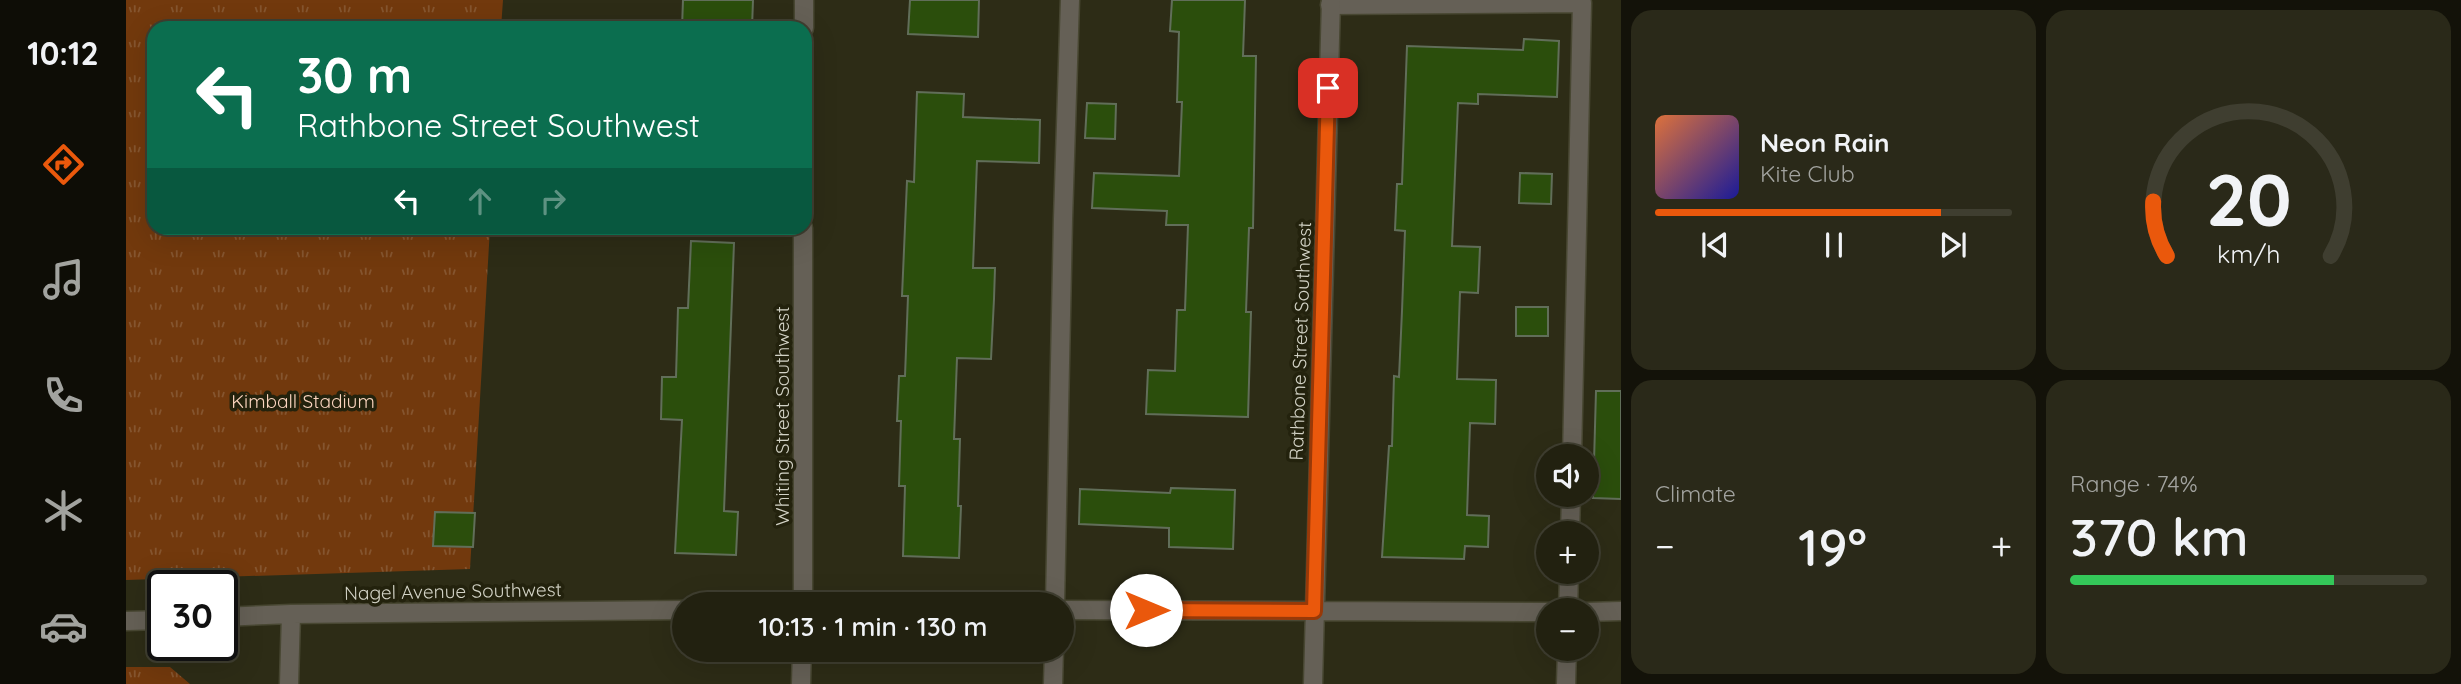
<!DOCTYPE html>
<html lang="en">
<head>
<meta charset="utf-8">
<style>
	:root { --surface:#222110; --page:#2a2919; --text:#f1f3f6; --muted:#a2a39f; --line:#3f3e30; --accent:#ea580c }
	body { margin:0; font-family:Quicksand,sans-serif; background:var(--page); color:var(--text); height:100vh; display:flex; flex-direction:column; font-size:26px; white-space:nowrap }
	* { box-sizing:border-box; margin:0 }
	p { font-size:23px; color:var(--muted) }
	.icon { flex:none; width:38px; height:38px; fill:none; stroke:currentColor; stroke-width:2; stroke-linecap:round; stroke-linejoin:round }
	.map { position:relative; flex:1; overflow:hidden }
	.panel { display:flex; flex-direction:column; gap:10px; padding:10px; background:#131209; width:840px }
	.panel>* { flex:none }
	.guide { position:absolute; left:21px; top:21px; width:665px; height:214px; border-radius:21px; box-shadow:0 7px 28px #0002,0 0 0 2px var(--line); background:#0b6e4f; color:#fff; overflow:hidden }
	.controls { position:absolute; left:1410px; top:444px; display:grid; gap:14px }
	.controls a { display:grid; place-items:center; width:63px; height:63px; border-radius:50%; background:var(--surface); box-shadow:0 7px 28px #0002,0 0 0 2px var(--line); font-size:35px }
	.speed { position:absolute; left:21px; top:570px; display:flex; gap:14px; font-size:35px; font-weight:700; text-align:center }
	.speed>* { display:grid; place-content:center; width:91px; height:91px; border-radius:50%; background:var(--surface); box-shadow:0 7px 28px #0002,0 0 0 2px var(--line); line-height:1 }
	.speed .limit { border:4px solid #111; border-radius:10px; background:#fff; color:#111 }
	.pin { position:absolute; display:grid; place-items:center; width:60px; height:60px; color:#fff; margin:-30px; border-radius:14px; box-shadow:0 4px 10px #0006 }
	.me { position:absolute; width:77px; margin:-38px; rotate:90deg; stroke-linejoin:round; filter:drop-shadow(0 0 5px #0008) }
	.turn { display:flex; align-items:center; gap:24px; height:147px; padding:0 35px; font-size:32px }
	.turn .icon { width:91px; height:91px; stroke-width:2.5 }
	.turn b { display:block; font-size:49px; line-height:60px }
	.lanes { display:flex; align-items:center; height:66px; padding:0 35px; background:#0003; justify-content:center; gap:35px; direction:ltr }
	.lanes .off { opacity:.35 }
	.big { font-size:52px; font-weight:600; line-height:1.1 }
	.panel .card { flex:1; display:flex; flex-direction:column; justify-content:center; gap:10px; min-width:0; padding:0 24px; border-radius:21px; background:var(--page) }
	.panel .dial { align-items:center; gap:0 }
	.dial svg { height:182px; overflow:visible; fill:none; stroke:var(--line); stroke-width:7; stroke-linecap:round; text-anchor:middle }
	.dial text { fill:var(--text); stroke:none }
	.song { display:flex; align-items:center; gap:21px }
	.cover { width:84px; height:84px; border-radius:10px; background:linear-gradient(135deg,hsl(20 70% 55%),hsl(240 70% 35%)) }
	.played { height:7px; border-radius:4px; background:linear-gradient(90deg,var(--accent) 80%,var(--line) 80%) }
	.keys { display:flex; justify-content:space-around; direction:ltr }
	.heat { display:flex; justify-content:space-between; align-items:center; font-size:38px; direction:ltr }
	.charge { height:10px; border-radius:5px; background:linear-gradient(90deg,#34c759 74%,var(--line) 0) }
	.panel .tiles { flex:1; display:grid; gap:10px; grid-template-columns:repeat(2,1fr) }
	.trip { position:absolute; left:546px; top:592px; width:402px; height:70px; border-radius:35px; background:var(--surface); box-shadow:0 7px 28px #0002,0 0 0 2px var(--line); font-weight:600; line-height:70px; text-align:center }
	main { display:flex; flex:1; min-height:0 }
	.dock { display:flex; flex-direction:column; width:126px; justify-content:space-around; align-items:center; background:#0e0d06; color:var(--muted) }
	.dock .icon { width:49px; height:49px }
	.dock .active { color:var(--accent) }
	.dock b { font-size:32px; color:var(--text) }
	.map>svg:first-child { display:block }
	.grass { fill:url(#grass-tufts) }
	.building { fill:#2b4e0c; stroke:#616e59; stroke-width:2 }
	.lines { fill:none; stroke-linecap:round; stroke-linejoin:round }
	.service-casing { stroke:#484732; stroke-width:21 }
	.minor-casing { stroke:#484732; stroke-width:21 }
	.service { stroke:#656056; stroke-width:18 }
	.minor { stroke:#656056; stroke-width:18 }
	.route-casing { stroke:#983908; stroke-width:18 }
	.route { stroke:#ea580c; stroke-width:12 }
	.labels { text-anchor:middle; stroke-width:7; stroke-linejoin:round; paint-order:stroke }
	.street-label { font-size:19px; fill:#d3d3c6; stroke:#23220d }
	.park-label { font-size:19px; fill:#fbd5bf; stroke:#23220d }
</style>
</head>
<body>
<main>
<nav class="dock">
<b>10:12</b>
<svg class="icon active" aria-label="directions" viewBox="0 0 24 24"><path d="M12 3l9 9-9 9-9-9zM9 14v-3h6M13 9l2 2-2 2"/></svg>
<svg class="icon" aria-label="music" viewBox="0 0 24 24"><path d="M9 18V5l10-2v13"/><circle cx="6" cy="18" r="3"/><circle cx="16" cy="16" r="3"/></svg>
<svg class="icon" aria-label="phone" viewBox="0 0 24 24"><path d="M5 4h4l2 5-3 2q2 4 5 5l2-3 5 2v4C11 20 4 13 5 4z"/></svg>
<svg class="icon" aria-label="climate" viewBox="0 0 24 24"><path d="M12 3v18M4 7l16 10M4 17L20 7"/></svg>
<svg class="icon" aria-label="car" viewBox="0 0 24 24"><path d="M5 17H2v-5l4-1 3-4h7l3 4 3 1v5h-3M9 17h6M6 11h13"/><circle cx="7" cy="17" r="2"/><circle cx="17" cy="17" r="2"/></svg>
</nav>
<div class="map">
<svg width="1495" height="684" viewBox="0 0 1495 684">
	<defs>
		<pattern id="grass-tufts" width="24" height="20" patternUnits="userSpaceOnUse" patternTransform="scale(1.75)"><rect width="24" height="20" fill="#72390d"/><path d="M3 7l-1-3M5 7V3M7 7l1-3M15 17l-1-3M17 17v-4M19 17l1-3" fill="none" stroke="#85552f"/></pattern>
	</defs>
	<rect width="100%" height="100%" fill="#2d2c16"/>
	<path class="grass" d="M 0,0 L 377,0 L 375,28 L 28,28 L 28,228 L 364,228 L 344,569 L 0,580 Z
		M 0,667 L 44,667 L 64,684 L 0,684 Z"/>
	<path class="building" d="M 557,0 L 627,0 L 626,28 L 556,28 Z
		M 784,0 L 853,0 L 852,37 L 782,34 Z
		M 1046,0 L 1119,0 L 1117,56 L 1130,56 L 1127,228 L 1123,228 L 1120,312 L 1125,312 L 1122,417 L 1020,414 L 1022,370 L 1049,371 L 1051,310 L 1059,310 L 1062,225 L 1040,225 L 1041,211 L 966,208 L 968,173 L 1053,176 L 1056,102 L 1051,102 L 1053,32 L 1044,31 Z
		M 1398,39 L 1433,41 L 1431,97 L 1352,94 L 1352,104 L 1332,103 L 1326,246 L 1354,247 L 1352,293 L 1334,292 L 1331,379 L 1370,380 L 1369,424 L 1344,423 L 1341,515 L 1363,516 L 1362,547 L 1339,546 L 1338,559 L 1256,557 L 1263,446 L 1266,446 L 1268,376 L 1273,377 L 1276,311 L 1279,231 L 1269,230 L 1271,184 L 1276,184 L 1281,46 L 1397,50 Z
		M 791,92 L 838,94 L 837,117 L 914,120 L 913,163 L 851,161 L 847,268 L 869,268 L 868,299 L 865,359 L 831,358 L 828,439 L 834,439 L 832,506 L 835,506 L 833,558 L 777,556 L 779,486 L 773,486 L 775,421 L 771,421 L 773,376 L 779,376 L 782,296 L 776,296 L 781,181 L 788,182 Z
		M 961,103 L 990,104 L 989,139 L 959,138 Z
		M 1394,173 L 1426,174 L 1425,204 L 1393,203 Z
		M 565,241 L 608,243 L 598,511 L 612,512 L 610,555 L 549,553 L 556,420 L 535,419 L 536,377 L 550,377 L 552,308 L 562,308 Z
		M 1390,307 L 1422,307 L 1422,336 L 1390,336 Z
		M 1470,391 L 1495,391 L 1495,499 L 1467,498 Z
		M 1045,488 L 1109,490 L 1107,549 L 1043,547 L 1043,528 L 953,524 L 954,489 L 1044,493 Z
		M 309,512 L 349,513 L 347,547 L 307,546 Z"/>
	<g class="lines">
		<defs>
			<path id="service" d="M 1204,5 L 1456,3 L 1446,457
				M 1444,534 L 1445,495
				M 929,604 L 937,219 L 944,0
				M 1442,611 L 1443,572
				M 927,684 L 928,649
				M 1440,684 L 1441,649"/>
			<path id="minor" d="M 678,28 L 678,0
				M 677,604 L 677,228
				M 936,610 L 1423,612
				M 1461,612 L 1495,611
				M 96,617 L 165,614 L 558,610
				M 0,621 L 37,620
				M 163,684 L 165,614
				M 675,684 L 676,649
				M 1187,684 L 1205,0"/>
		</defs>
		<use href="#service" class="service-casing"/>
		<use href="#minor" class="minor-casing"/>
		<use href="#service" class="service"/>
		<use href="#minor" class="minor"/>
	</g>
	<g class="lines">
		<defs>
			<path id="route" d="M 1020,610 L 1188,611 L 1202,88"/>
		</defs>
		<use href="#route" class="route-casing"/>
		<use href="#route" class="route"/>
	</g>
	<g class="labels">
		<g class="street-label">
			<text transform="translate(1174 341) rotate(-88)" y="7">Rathbone Street Southwest</text>
			<text transform="translate(656 416) rotate(-90)" y="7">Whiting Street Southwest</text>
			<text transform="translate(327 591) rotate(-1)" y="7">Nagel Avenue Southwest</text>
		</g>
		<g class="park-label">
			<text x="177" y="408">Kimball Stadium</text>
		</g>
	</g>
</svg>
<div class="controls">
<a><svg class="icon" aria-label="sound" viewBox="0 0 24 24"><path d="M4 9h4l5-4v14l-5-4H4zM17 9q2 3 0 6"/></svg></a>
<a>+</a>
<a>−</a>
</div>
<div class="speed"><div class="limit">30</div></div>
<div class="pin" style="left:1202px;top:88px;background:#d93025"><svg class="icon" aria-label="arrive" viewBox="0 0 24 24"><path d="M6 21V4h12l-3 4 3 4H6"/></svg></div>
<svg class="me" style="left:1020px;top:610px" viewBox="-20 -20 40 40"><circle r="19" fill="#fff"/><path d="M0-13L10 11 0 6-10 11z" fill="#ea580c"/></svg>
<div class="trip">10:13 · 1 min · 130 m</div>
<div class="guide">
<div class="turn"><svg class="icon" aria-label="left" viewBox="0 0 24 24"><path d="M17 20v-9H6M10 6l-5 5 5 5"/></svg><div><b>30 m</b>Rathbone Street Southwest</div></div>
<div class="lanes"><svg class="icon" aria-label="left" viewBox="0 0 24 24"><path d="M17 20v-9H6M10 6l-5 5 5 5"/></svg><svg class="icon off" aria-label="ahead" viewBox="0 0 24 24"><path d="M12 20V5M6 11l6-6 6 6"/></svg><svg class="icon off" aria-label="right" viewBox="0 0 24 24"><path d="M7 20v-9h11M14 6l5 5-5 5"/></svg></div>
</div>
</div>
<section class="panel">
<div class="tiles">
<div class="card">
<div class="song"><i class="cover"></i><div><b>Neon Rain</b><p>Kite Club</p></div></div>
<div class="played"></div>
<div class="keys"><svg class="icon" aria-label="previous" viewBox="0 0 24 24"><path d="M18 5L8 12l10 7zM5 5v14"/></svg><svg class="icon" aria-label="pause" viewBox="0 0 24 24"><path d="M8 5v14M16 5v14"/></svg><svg class="icon" aria-label="next" viewBox="0 0 24 24"><path d="M6 5l10 7-10 7zM19 5v14"/></svg></div>
</div>
<div class="card dial"><svg viewBox="0 0 100 80">
<path d="M14 69A42 42 0 1 1 86 69"/>
<path d="M14 69A42 42 0 0 1 8 45" stroke="#ea580c"/>
<text x="50" y="56" font-size="32" font-weight="700">20</text>
<text x="50" y="72" font-size="11">km/h</text>
</svg></div>
<div class="card"><p>Climate</p>
<div class="heat"><a>−</a><b class="big">19°</b><a>+</a></div>
</div>
<div class="card"><p>Range · 74%</p><b class="big">370 km</b><div class="charge"></div></div>
</div>
</section>
</main>
</body>
</html>
